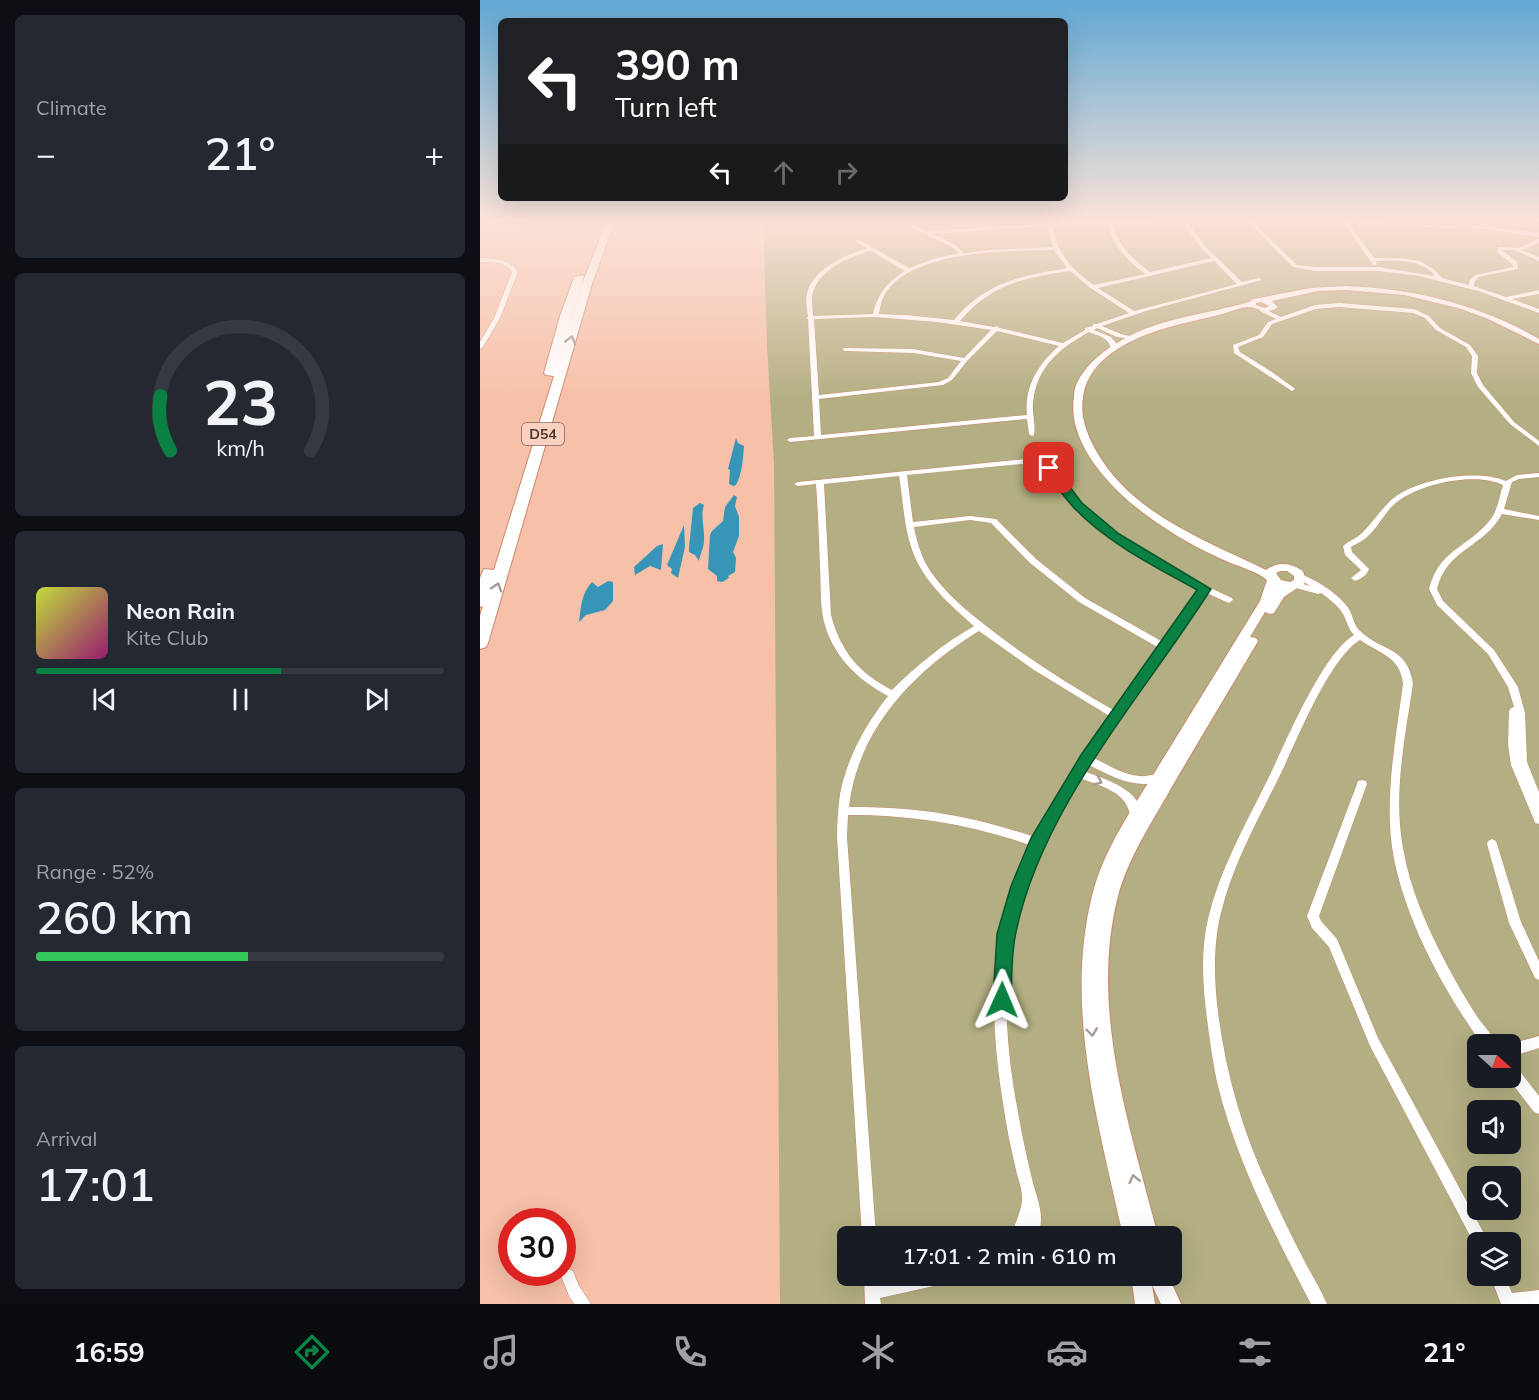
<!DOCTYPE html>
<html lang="en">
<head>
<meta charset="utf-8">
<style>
	:root { --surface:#171b24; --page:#242831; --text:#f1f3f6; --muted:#9ea1a6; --line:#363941; --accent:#0b8043 }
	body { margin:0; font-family:Mulish,sans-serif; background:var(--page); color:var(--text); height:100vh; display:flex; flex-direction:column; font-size:22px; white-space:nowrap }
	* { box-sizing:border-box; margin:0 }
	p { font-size:20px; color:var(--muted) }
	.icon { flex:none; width:33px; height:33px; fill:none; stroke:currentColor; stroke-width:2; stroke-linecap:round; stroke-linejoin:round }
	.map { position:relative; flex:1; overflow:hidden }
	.details { display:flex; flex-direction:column; gap:15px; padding:15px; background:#0d0f14; width:480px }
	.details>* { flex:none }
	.guide { position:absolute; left:18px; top:18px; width:570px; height:183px; border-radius:9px; box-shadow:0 6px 24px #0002; background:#202124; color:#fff; overflow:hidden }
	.needle { width:39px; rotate:111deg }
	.fabs { position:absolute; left:987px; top:1034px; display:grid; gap:12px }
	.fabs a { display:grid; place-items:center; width:54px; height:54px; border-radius:9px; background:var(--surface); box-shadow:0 6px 24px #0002; font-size:30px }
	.speed { position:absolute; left:18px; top:1208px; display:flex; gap:12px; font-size:30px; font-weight:700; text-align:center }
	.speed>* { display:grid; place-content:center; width:78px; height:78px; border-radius:50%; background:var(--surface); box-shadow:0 6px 24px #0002; line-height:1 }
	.speed .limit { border:9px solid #d22; background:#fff; color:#111 }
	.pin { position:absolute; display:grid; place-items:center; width:51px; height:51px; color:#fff; margin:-26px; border-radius:12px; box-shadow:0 3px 9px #0006 }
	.me { position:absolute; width:66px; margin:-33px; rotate:1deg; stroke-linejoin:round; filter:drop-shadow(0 0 4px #0008) }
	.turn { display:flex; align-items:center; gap:21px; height:126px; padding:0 18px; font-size:27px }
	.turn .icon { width:78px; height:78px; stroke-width:2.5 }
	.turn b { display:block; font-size:42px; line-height:51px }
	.lanes { display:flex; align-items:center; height:57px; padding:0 18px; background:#0003; justify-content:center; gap:30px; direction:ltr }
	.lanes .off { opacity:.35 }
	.big { font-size:45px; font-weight:600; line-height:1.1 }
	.details .card { flex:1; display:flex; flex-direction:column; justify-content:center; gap:9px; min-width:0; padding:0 21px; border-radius:9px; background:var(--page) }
	.details .dial { align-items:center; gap:0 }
	.dial svg { height:156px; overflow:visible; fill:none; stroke:var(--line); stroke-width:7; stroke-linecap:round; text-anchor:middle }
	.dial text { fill:var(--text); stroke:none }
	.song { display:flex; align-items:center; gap:18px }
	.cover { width:72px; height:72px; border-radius:9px; background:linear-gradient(135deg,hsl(70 70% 55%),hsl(320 70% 35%)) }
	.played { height:6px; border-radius:3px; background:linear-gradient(90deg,var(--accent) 60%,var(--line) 60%) }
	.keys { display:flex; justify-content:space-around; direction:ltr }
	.heat { display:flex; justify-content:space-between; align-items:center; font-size:33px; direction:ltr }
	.charge { height:9px; border-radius:4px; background:linear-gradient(90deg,#34c759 52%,var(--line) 0) }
	.trip { position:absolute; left:357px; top:1226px; width:345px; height:60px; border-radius:9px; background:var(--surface); box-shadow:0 6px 24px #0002; font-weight:600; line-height:60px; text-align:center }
	.dock { display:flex; height:96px; justify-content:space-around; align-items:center; background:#090b0e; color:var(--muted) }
	.dock .icon { width:42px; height:42px }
	.dock .selected { color:var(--accent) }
	.dock b { font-size:27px; color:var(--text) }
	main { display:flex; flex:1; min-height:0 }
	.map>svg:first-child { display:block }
	.green { fill:#b3af82; fill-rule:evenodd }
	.water { fill:#3796b7 }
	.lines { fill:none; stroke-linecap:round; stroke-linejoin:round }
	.street-casing { stroke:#c98a6e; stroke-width:1 }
	.secondary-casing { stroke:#c98a6e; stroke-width:2 }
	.highway-casing { stroke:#c98a6e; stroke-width:2 }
	.street { fill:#fff; fill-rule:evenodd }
	.secondary { fill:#fff; fill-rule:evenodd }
	.highway { fill:#fff; fill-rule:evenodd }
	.oneway { stroke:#a89a94 }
	.route { fill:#0b8043; stroke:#07532c; stroke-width:1.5 }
	.labels { text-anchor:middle; stroke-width:5; stroke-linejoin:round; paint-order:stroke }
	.shield { fill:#fad1c0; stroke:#836457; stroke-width:1.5 }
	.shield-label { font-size:14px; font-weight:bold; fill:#50352a }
</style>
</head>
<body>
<main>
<section class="details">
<div class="card"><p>Climate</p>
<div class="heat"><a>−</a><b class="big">21°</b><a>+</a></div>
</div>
<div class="card dial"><svg viewBox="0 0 100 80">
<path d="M14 69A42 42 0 1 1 86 69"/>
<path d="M14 69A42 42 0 0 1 9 41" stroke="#0b8043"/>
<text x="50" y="56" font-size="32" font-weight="700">23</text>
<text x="50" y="72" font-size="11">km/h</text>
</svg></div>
<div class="card">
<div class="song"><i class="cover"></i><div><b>Neon Rain</b><p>Kite Club</p></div></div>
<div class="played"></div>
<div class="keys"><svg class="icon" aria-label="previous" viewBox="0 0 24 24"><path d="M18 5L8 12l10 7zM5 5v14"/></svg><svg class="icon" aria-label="pause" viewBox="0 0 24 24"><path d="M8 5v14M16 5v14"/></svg><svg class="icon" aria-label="next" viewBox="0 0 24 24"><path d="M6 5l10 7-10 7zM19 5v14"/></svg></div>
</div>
<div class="card"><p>Range · 52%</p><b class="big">260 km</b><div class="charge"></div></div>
<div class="card"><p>Arrival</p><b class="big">17:01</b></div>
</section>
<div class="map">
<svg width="1059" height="1304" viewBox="0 0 1059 1304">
	<rect width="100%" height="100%" fill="#f6c0a9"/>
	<path class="green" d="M 283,218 L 1059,218 L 1059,1304 L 300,1304 L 294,464 L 287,346 ZM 998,1044 L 1030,1044 L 1030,1077 L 998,1077 ZM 998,1110 L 1030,1110 L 1030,1143 L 998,1143 ZM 998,1176 L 1030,1176 L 1030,1209 L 998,1209 ZM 368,1236 L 692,1236 L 692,1275 L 368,1275 ZM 998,1242 L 1030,1242 L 1030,1275 L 998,1275 Z"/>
	<path class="water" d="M 256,438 L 258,443 L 264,446 C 263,460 262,474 256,485 L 253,486 L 249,484 L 250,470 L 248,469 Z
		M 254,495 L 257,497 L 255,506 L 259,517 L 259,536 L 253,552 L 256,558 L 255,572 L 248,576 L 249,578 L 242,582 L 237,581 L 237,576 L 228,569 L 230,535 L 232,531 L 243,521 L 245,507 Z
		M 220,503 L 224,505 C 220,515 225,529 224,541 C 224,548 220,554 219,561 L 215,555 L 209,552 L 209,547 L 213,508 Z
		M 204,525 L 205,547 L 198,578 L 191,573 L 192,569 L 187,565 Z
		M 183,544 L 181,570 L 170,566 L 155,575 L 154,567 L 177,546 Z
		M 128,581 L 133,582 L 133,601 L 125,610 L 106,615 L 99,622 C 101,607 101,594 112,582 L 118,587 Z"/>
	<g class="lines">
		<defs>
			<path id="street" d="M 700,218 L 704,218 L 726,247 L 762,282 L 779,278 L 782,280 L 666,311 L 622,326 L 641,334 L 653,337 L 653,339 L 637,337 L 617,328 L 614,330 L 631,337 L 636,343 L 635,349 L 631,349 C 628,337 621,337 609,332 C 580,348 556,367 553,403 C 552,413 556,425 554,435 L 552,436 L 549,434 L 547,419 L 310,442 L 307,440 L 310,438 L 334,436 L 328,319 L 326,318 L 328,317 C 327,309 325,299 327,293 C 334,268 365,255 387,248 L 376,242 L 376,240 L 380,240 L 429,268 L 456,258 L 479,253 L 470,246 L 430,227 L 430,225 L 432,225 L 447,231 L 569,223 L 701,220 ZM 703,223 L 722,249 L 731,258 L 670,272 C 653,259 638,246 633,224 ZM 628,224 C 632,246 648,261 665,274 L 614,285 C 590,268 578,254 572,225 ZM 567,226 L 573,247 L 508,250 L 484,253 L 474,244 L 453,234 ZM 574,250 L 587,268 C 540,276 506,282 474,320 L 426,315 L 399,314 C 400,308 401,301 404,296 C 429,250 528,251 574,250 ZM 391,251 L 425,271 C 407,282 398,293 393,314 L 333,316 C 333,309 331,299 333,292 C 341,268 370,257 391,251 ZM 734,261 L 757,284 L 654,311 L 618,288 ZM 590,271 L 609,287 L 649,313 L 617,324 L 613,324 L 613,326 L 605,328 L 605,330 L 583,343 L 520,328 L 517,326 L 514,327 L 480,321 C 511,284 544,278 590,271 ZM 395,317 L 457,322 L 511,330 L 484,358 L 433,349 L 363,348 L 363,350 L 365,351 L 433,353 L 481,361 L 468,378 L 459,382 L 339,395 L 334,319 ZM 517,331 L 579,346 C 558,364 544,387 547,415 L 341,435 L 339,399 L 463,385 L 472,380 L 487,361 Z
				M 764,218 L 769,218 L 771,221 L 879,221 L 964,226 L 987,225 L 1059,233 L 1059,237 L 987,227 L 964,228 L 869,223 L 894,258 L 920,258 L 940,261 L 955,270 L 962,278 L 989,285 L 989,281 L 995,275 L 1033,267 L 1032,264 L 1017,252 L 1018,247 L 1038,248 L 1059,239 L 1059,243 L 1042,250 L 1059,257 L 1059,261 L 1034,250 L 1022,250 L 1037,262 L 1038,269 L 999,277 L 995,281 L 994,286 L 1026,297 L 1059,290 L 1059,294 L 1032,299 L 1059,309 L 1059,313 L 998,291 L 939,276 L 898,271 L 835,271 L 813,267 ZM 774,223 L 864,223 L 893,265 L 897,265 L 896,261 C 917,261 940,258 955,276 L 898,267 L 835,267 L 817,265 Z
				M 1038,218 L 1059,220 L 1059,222 L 1040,219 Z
				M 0,258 C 15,259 29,258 38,272 L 20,318 L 3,347 L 0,349 L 0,342 L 14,318 L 32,272 C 24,261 12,262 0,262 Z
				M 859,303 L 934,309 L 949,316 L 960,328 L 990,345 L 998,356 L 997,373 L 1003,385 L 1034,422 L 1059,441 L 1059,446 L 1030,424 L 998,387 L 991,373 L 992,356 L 986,347 L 956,330 L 945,318 L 933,313 L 859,307 L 836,309 L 792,324 L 783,337 L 758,347 L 760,352 L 792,372 L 814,388 L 815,389 L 812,391 L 754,353 L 753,345 L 779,335 L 788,322 L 796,319 L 780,311 L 780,309 L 784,309 L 801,317 L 835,305 Z
				M 586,455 L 589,455 L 589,459 L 569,461 C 579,477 589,492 603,505 C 644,547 699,573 752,598 L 753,600 L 749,603 L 726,593 L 614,758 C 628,765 642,774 659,776 C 667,777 675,773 683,775 L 684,778 L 683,781 C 655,790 633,777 609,765 L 604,771 C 624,779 668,791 659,820 L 655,821 L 651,820 C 650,815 649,810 647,806 C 640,790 615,784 600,778 C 575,818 551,859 539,904 C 520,972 525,1043 538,1112 C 542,1135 547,1159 553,1183 C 556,1194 561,1207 561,1218 C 561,1224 560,1230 559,1236 L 531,1236 C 534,1226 543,1207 542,1197 C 542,1188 538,1179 536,1170 C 531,1148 526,1126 523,1103 C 508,1008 509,934 550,845 C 488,824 434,815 368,815 L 367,837 L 396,1236 L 382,1236 L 357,837 C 357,823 358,809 360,794 C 367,758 385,725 408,696 C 376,679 351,654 343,618 C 340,601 341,584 340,567 C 339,540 338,512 336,484 L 318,486 L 314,484 L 318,482 ZM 562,462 C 567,469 572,478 577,485 C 613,533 667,563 719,589 L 683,642 L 605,598 L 556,559 L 516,519 L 490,516 L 433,522 L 427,475 ZM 419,476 C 423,501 424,527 432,550 C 443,581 470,605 494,626 C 463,644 437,665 412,690 C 379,673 361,652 351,615 L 344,484 ZM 490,520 L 511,523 L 550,563 L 599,602 L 679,648 L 635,711 C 590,685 545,657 505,625 C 482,607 456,585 443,558 C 439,548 436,538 434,527 ZM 499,631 L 554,670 L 631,717 L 580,792 L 554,837 C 490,815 438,807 369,807 C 378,728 435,670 499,631 Z
				M 1059,473 L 1059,477 L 1039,479 L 1032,482 L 1024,509 L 1059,516 L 1059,520 L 1022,514 C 1004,548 967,548 957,589 L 963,601 L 1014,650 L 1038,687 L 1045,713 L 1047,762 L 1059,792 L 1059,824 L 1055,823 L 1054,820 L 1031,765 L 1028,744 L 1029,711 L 1031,708 L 1034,707 L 1028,687 L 1008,654 L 957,605 L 949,589 C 959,549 988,548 1010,520 C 1018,510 1019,497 1023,485 C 995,472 942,483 917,502 C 905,511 899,527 887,537 C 883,541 876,544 871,547 L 872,552 L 889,569 C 887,575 881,579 875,581 L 871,578 L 881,570 L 865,555 L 863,546 C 869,541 877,538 882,533 C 892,523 900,511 910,501 C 933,479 997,468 1026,481 L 1037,475 Z
				M 820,574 C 837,580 859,594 869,609 C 873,616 874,625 879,630 C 901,652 928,646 933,684 C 925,737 913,794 923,848 C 930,890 948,929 968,967 C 977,984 987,1001 998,1018 C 1004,1026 1012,1034 1016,1044 L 1002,1044 C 960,986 912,897 910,824 C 908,777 917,730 923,684 C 920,656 900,654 880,640 C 851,657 819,735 804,767 C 781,815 753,862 741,913 C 733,945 734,980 738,1012 C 746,1075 763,1133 790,1190 C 801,1215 813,1239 826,1264 C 833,1277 841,1290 847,1304 L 831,1304 C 794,1233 756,1161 737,1082 C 732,1059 729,1035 726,1011 C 722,978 721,943 730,911 C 744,859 773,811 796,762 C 811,730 845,652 874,635 C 868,629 867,621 863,614 C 858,605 849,599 841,593 L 838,594 L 812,587 L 811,585 L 812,583 L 815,582 L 831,586 L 817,579 L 816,577 L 817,575 Z
				M 882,780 L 886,781 L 887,784 L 839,916 L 841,921 L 857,939 L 898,1038 L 1006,1237 L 1008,1242 L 998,1242 L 998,1248 L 996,1247 L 890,1046 L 849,947 L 832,928 L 827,916 L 877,784 L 878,781 Z
				M 1012,839 L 1016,841 L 1017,844 L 1041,922 L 1059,961 L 1059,980 L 1055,978 L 1029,923 L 1007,844 L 1008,841 Z
				M 1059,1036 L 1059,1048 L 1030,1057 L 1030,1044 Z
				M 1030,1064 L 1035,1065 L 1059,1096 L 1059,1114 L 1054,1112 L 1027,1077 L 1030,1077 Z
				M 88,1269 L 93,1271 L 99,1286 L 111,1304 L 94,1304 L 89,1296 L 81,1276 L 83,1271 Z
				M 384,1275 L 398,1275 L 399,1283 L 437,1275 L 479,1275 L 477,1280 L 472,1282 L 400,1298 L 401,1304 L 385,1304 Z
				M 1010,1275 L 1024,1275 L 1032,1293 L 1059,1290 L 1059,1304 L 1021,1304 Z"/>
			<path id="secondary" d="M 866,286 C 935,289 999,304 1059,339 L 1059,344 L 1006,318 L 978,308 L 924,295 L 866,290 L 838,291 L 792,301 L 798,307 C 784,317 781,307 768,307 C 761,307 750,312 742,314 C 716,321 689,325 663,336 C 636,347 607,366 603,397 C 600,416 606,432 615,449 C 651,514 723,539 786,570 C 799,561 810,563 823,571 L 826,582 L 804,597 L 794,613 L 790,614 L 785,612 L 770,637 L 776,638 L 778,641 C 749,691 719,740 690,790 C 671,824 648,858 638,896 C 609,1009 650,1127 678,1236 L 643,1236 C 619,1125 584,1009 612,896 C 624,848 653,808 678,767 C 712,712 746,656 780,601 L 787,580 C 776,571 760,567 746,561 C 724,551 702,540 682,526 C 642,500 586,449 594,397 C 594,392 595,387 597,383 C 606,364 624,350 642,340 C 679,318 728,314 769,302 L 773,299 L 831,288 ZM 781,302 L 789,306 L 785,308 L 776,305 L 776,303 ZM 800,571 L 807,571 L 814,576 L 814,580 L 810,582 L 801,580 L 796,573 Z
				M 651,1275 L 688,1275 L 701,1304 L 681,1304 L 672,1285 L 675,1304 L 655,1304 Z"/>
			<path id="highway" d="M 128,218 L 136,218 L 112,284 L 8,643 L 6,647 L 0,649 L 0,616 L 3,606 L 0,607 L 0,578 L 4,569 L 14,570 L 74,376 L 66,375 L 64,373 L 80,316 L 94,277 L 103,275 L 104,277 L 82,350 L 102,284 Z"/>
		</defs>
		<use href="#street" class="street-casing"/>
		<use href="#secondary" class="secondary-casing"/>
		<use href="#highway" class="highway-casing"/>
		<use href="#street" class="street"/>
		<use href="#secondary" class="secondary"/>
		<use href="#highway" class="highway"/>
	</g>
	<defs><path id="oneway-chevron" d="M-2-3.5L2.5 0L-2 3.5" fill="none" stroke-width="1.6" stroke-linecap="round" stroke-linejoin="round" transform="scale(1.5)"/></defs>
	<g class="oneway">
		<use href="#oneway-chevron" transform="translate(91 340) rotate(-74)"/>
		<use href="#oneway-chevron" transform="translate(17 587) rotate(-73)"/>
		<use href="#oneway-chevron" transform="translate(618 781) rotate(24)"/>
		<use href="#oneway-chevron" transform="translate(612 1032) rotate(83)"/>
		<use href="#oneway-chevron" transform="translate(654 1179) rotate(-103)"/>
	</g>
	<linearGradient id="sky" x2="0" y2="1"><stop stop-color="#61a8d4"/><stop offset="0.55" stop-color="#fbe3d8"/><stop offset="1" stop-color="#fbe3d8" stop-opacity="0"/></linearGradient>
	<rect width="1059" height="400" fill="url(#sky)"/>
	<path class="route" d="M 569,464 L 573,465 L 602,503 L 639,534 L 731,589 C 663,696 562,806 536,932 C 531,953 532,978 531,1000 L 528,1007 L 522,1009 L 515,1007 L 513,1000 L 517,934 L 531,886 L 551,838 L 601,755 L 717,590 C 674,566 629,544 594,508 C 583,496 573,481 564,468 Z"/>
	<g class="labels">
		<rect class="shield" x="42" y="423" width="42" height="22" rx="4.5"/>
		<g class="shield-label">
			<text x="63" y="439">D54</text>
		</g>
	</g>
</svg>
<div class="fabs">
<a><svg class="needle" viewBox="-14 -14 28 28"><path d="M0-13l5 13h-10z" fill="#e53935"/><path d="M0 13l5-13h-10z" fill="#9ea1a6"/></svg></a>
<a><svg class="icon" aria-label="sound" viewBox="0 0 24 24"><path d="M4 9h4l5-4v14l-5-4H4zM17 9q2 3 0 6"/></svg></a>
<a><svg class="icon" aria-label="search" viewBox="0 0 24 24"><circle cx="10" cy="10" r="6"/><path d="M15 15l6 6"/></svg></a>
<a><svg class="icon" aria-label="layers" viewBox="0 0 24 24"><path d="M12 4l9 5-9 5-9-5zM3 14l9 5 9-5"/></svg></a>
</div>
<div class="speed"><div class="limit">30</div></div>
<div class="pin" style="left:569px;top:468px;background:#d93025"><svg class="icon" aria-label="arrive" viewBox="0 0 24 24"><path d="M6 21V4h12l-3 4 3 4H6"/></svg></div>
<svg class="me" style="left:522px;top:1000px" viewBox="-20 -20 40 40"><path d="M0-17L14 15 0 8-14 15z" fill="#0b8043" stroke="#fff" stroke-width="4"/></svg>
<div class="trip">17:01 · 2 min · 610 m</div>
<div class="guide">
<div class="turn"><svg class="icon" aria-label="left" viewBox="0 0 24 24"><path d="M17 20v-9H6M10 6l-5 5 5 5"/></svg><div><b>390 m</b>Turn left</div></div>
<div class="lanes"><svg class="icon" aria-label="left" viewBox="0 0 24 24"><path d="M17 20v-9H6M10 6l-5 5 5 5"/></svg><svg class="icon off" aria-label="ahead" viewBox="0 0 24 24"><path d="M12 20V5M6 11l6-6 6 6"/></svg><svg class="icon off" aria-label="right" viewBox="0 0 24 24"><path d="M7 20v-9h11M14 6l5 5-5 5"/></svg></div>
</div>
</div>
</main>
<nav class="dock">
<b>16:59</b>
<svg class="icon selected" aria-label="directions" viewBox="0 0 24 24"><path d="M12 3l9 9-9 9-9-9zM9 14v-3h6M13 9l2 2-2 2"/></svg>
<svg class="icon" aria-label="music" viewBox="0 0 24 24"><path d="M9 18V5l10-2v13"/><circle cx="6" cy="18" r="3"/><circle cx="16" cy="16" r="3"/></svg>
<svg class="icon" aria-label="phone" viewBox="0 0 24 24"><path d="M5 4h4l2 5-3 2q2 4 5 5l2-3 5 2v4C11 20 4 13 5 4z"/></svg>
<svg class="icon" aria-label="climate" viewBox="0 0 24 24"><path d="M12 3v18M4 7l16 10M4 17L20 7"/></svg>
<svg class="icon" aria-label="car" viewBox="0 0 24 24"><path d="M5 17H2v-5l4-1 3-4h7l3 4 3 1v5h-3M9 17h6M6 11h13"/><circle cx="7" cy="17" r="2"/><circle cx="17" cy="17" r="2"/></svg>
<svg class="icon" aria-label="filters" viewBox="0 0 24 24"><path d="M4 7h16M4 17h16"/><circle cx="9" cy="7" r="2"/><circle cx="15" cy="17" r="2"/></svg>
<b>21°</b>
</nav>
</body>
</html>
